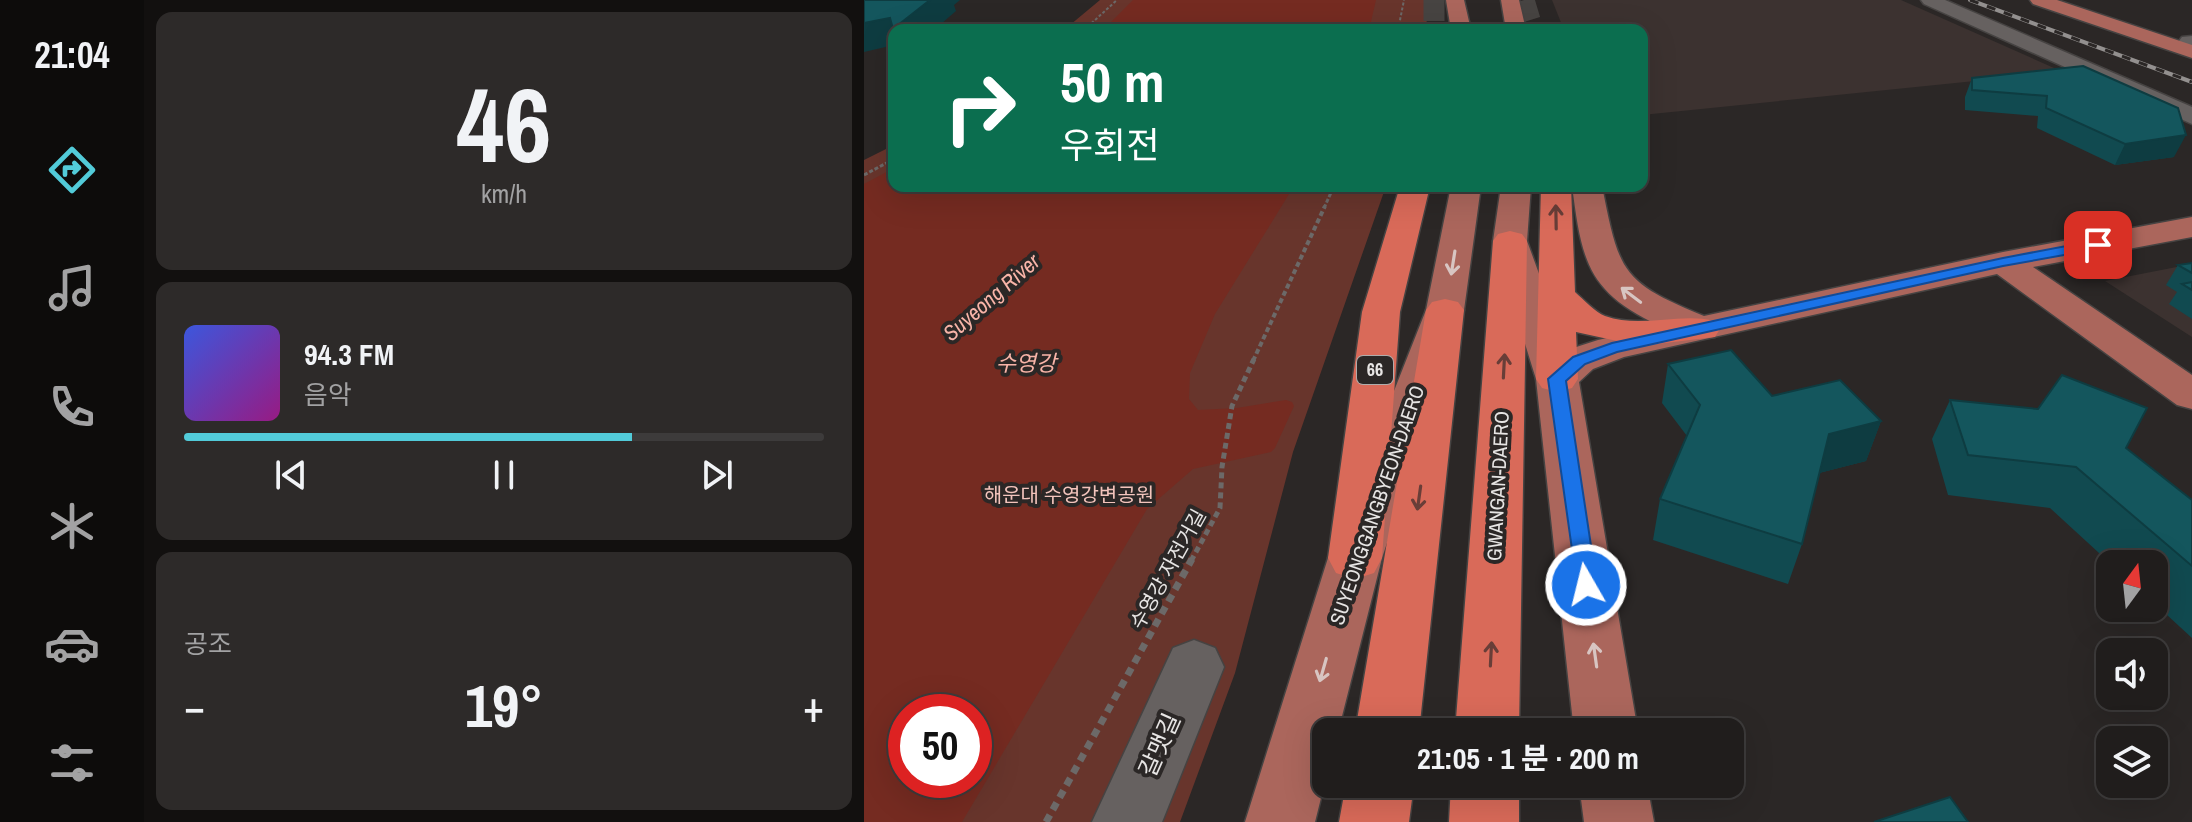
<!DOCTYPE html>
<html lang="ko">
<head>
<meta charset="utf-8">
<style>
	:root { --surface:#201d1c; --page:#2d2a29; --text:#f1f3f6; --muted:#a2a2a3; --line:#3d3b3b; --accent:#52cbd9 }
	body { margin:0; font-family:"Archivo Narrow","Noto Sans KR",sans-serif; background:var(--page); color:var(--text); height:100vh; display:flex; flex-direction:column; font-size:30px; white-space:nowrap }
	* { box-sizing:border-box; margin:0 }
	p { font-size:26px; color:var(--muted) }
	.icon { flex:none; width:44px; height:44px; fill:none; stroke:currentColor; stroke-width:2; stroke-linecap:round; stroke-linejoin:round }
	.map { position:relative; flex:1; overflow:hidden }
	.details { display:flex; flex-direction:column; gap:12px; padding:12px; background:#12100f; width:720px }
	.details>* { flex:none }
	.guide { position:absolute; left:24px; top:24px; width:760px; height:168px; border-radius:16px; box-shadow:0 8px 32px #0002,0 0 0 2px var(--line); background:#0b6e4f; color:#fff; overflow:hidden }
	.needle { width:52px; rotate:15deg }
	.buttons { position:absolute; left:1232px; top:550px; display:grid; gap:16px }
	.buttons a { display:grid; place-items:center; width:72px; height:72px; border-radius:16px; background:var(--surface); box-shadow:0 8px 32px #0002,0 0 0 2px var(--line); font-size:40px }
	.speed { position:absolute; left:24px; top:694px; display:flex; gap:16px; font-size:40px; font-weight:700; text-align:center }
	.speed>* { display:grid; place-content:center; width:104px; height:104px; border-radius:50%; background:var(--surface); box-shadow:0 8px 32px #0002,0 0 0 2px var(--line); line-height:1 }
	.speed .limit { border:12px solid #d22; background:#fff; color:#111 }
	.pin { position:absolute; display:grid; place-items:center; width:68px; height:68px; color:#fff; margin:-34px; border-radius:16px; box-shadow:0 4px 12px #0006 }
	.me { position:absolute; width:88px; margin:-44px; rotate:352deg; stroke-linejoin:round; filter:drop-shadow(0 0 6px #0008) }
	.turn { display:flex; align-items:center; gap:28px; height:168px; padding:0 40px; font-size:36px }
	.turn .icon { width:104px; height:104px; stroke-width:2.5 }
	.turn b { display:block; font-size:56px; line-height:68px }
	.big { font-size:60px; font-weight:700; line-height:1.1 }
	.details .widget { flex:1; display:flex; flex-direction:column; justify-content:center; gap:12px; min-width:0; padding:0 28px; border-radius:16px; background:var(--page) }
	.details .dial { align-items:center; gap:0 }
	.dial b { font-size:104px; line-height:1 }
	.song { display:flex; align-items:center; gap:24px }
	.cover { width:96px; height:96px; border-radius:12px; background:linear-gradient(135deg,hsl(230 70% 55%),hsl(310 70% 35%)) }
	.played { height:8px; border-radius:4px; background:linear-gradient(90deg,var(--accent) 70%,var(--line) 70%) }
	.keys { display:flex; justify-content:space-around; direction:ltr }
	.heat { display:flex; justify-content:space-between; align-items:center; font-size:44px; direction:ltr }
	.trip { position:absolute; left:448px; top:718px; width:432px; height:80px; border-radius:16px; background:var(--surface); box-shadow:0 8px 32px #0002,0 0 0 2px var(--line); font-weight:700; line-height:80px; text-align:center }
	main { display:flex; flex:1; min-height:0 }
	.tab-bar { display:flex; flex-direction:column; width:144px; justify-content:space-around; align-items:center; background:#0d0c0b; color:var(--muted) }
	.tab-bar .icon { width:56px; height:56px }
	.tab-bar .selected { color:var(--accent) }
	.tab-bar b { font-size:36px; color:var(--text) }
	.map>svg:first-child { display:block }
	.built { fill:#3c3230 }
	.green { fill:#68352c; fill-rule:evenodd }
	.water { fill:#752b21; fill-rule:evenodd }
	.lines { fill:none; stroke-linecap:round; stroke-linejoin:round }
	.highway-tunnel { stroke:#474442; stroke-width:21; stroke-dasharray:21 10; stroke-linecap:butt }
	.minor-casing { stroke:#464342; stroke-width:3 }
	.major-casing { stroke:#464342; stroke-width:3 }
	.highway-casing { stroke:#464342; stroke-width:3 }
	.path-far4 { stroke:#6c6968; stroke-width:2; stroke-dasharray:3 2; stroke-linecap:butt }
	.path-far3 { stroke:#6c6968; stroke-width:3; stroke-dasharray:4 2; stroke-linecap:butt }
	.path-far2 { stroke:#6c6968; stroke-width:4; stroke-dasharray:5 3; stroke-linecap:butt }
	.path-far1 { stroke:#6c6968; stroke-width:5; stroke-dasharray:6 4; stroke-linecap:butt }
	.path { stroke:#6c6968; stroke-width:7; stroke-dasharray:8 6; stroke-linecap:butt }
	.minor { fill:#666160; fill-rule:evenodd }
	.major { fill:#ab665c; fill-rule:evenodd }
	.highway { fill:#d96a59; fill-rule:evenodd }
	.rail-casing { stroke:#93908f; stroke-width:4 }
	.rail { stroke:#2b2726; stroke-width:3; stroke-dasharray:9; stroke-linecap:butt }
	.wall { fill:#114a50 }
	.shaded-wall { fill:#0e3c41 }
	.building { fill:#14565d; stroke:#0e3c41; stroke-width:2 }
	.oneway { stroke:#683e38 }
	.oneway2 { stroke:#d8c5c2 }
	.route { fill:#1a73e8; stroke:#114b97; stroke-width:2 }
	.labels { text-anchor:middle; stroke-width:8; stroke-linejoin:round; paint-order:stroke }
	.shield { fill:#2b2726; stroke:#afacab; stroke-width:2 }
	.shield-label { font-size:18px; font-weight:bold; fill:#e7e5e4 }
	.street-label { font-size:20px; fill:#e7e5e4; stroke:#2b2726 }
	.park-label { font-size:20px; fill:#f3c4bc; stroke:#2b2726 }
	.water-label { font-size:22px; font-style:italic; fill:#f8b4a8; stroke:#2b2726 }
	.near-street-label { font-size:24px; fill:#e7e5e4; stroke:#2b2726 }
</style>
</head>
<body>
<main>
<nav class="tab-bar">
<b>21:04</b>
<svg class="icon selected" aria-label="directions" viewBox="0 0 24 24"><path d="M12 3l9 9-9 9-9-9zM9 14v-3h6M13 9l2 2-2 2"/></svg>
<svg class="icon" aria-label="music" viewBox="0 0 24 24"><path d="M9 18V5l10-2v13"/><circle cx="6" cy="18" r="3"/><circle cx="16" cy="16" r="3"/></svg>
<svg class="icon" aria-label="phone" viewBox="0 0 24 24"><path d="M5 4h4l2 5-3 2q2 4 5 5l2-3 5 2v4C11 20 4 13 5 4z"/></svg>
<svg class="icon" aria-label="climate" viewBox="0 0 24 24"><path d="M12 3v18M4 7l16 10M4 17L20 7"/></svg>
<svg class="icon" aria-label="car" viewBox="0 0 24 24"><path d="M5 17H2v-5l4-1 3-4h7l3 4 3 1v5h-3M9 17h6M6 11h13"/><circle cx="7" cy="17" r="2"/><circle cx="17" cy="17" r="2"/></svg>
<svg class="icon" aria-label="filters" viewBox="0 0 24 24"><path d="M4 7h16M4 17h16"/><circle cx="9" cy="7" r="2"/><circle cx="15" cy="17" r="2"/></svg>
</nav>
<section class="details">
<div class="widget dial"><b>46</b><p>km/h</p></div>
<div class="widget">
<div class="song"><i class="cover"></i><div><b>94.3 FM</b><p>음악</p></div></div>
<div class="played"></div>
<div class="keys"><svg class="icon" aria-label="previous" viewBox="0 0 24 24"><path d="M18 5L8 12l10 7zM5 5v14"/></svg><svg class="icon" aria-label="pause" viewBox="0 0 24 24"><path d="M8 5v14M16 5v14"/></svg><svg class="icon" aria-label="next" viewBox="0 0 24 24"><path d="M6 5l10 7-10 7zM19 5v14"/></svg></div>
</div>
<div class="widget"><p>공조</p>
<div class="heat"><a>−</a><b class="big">19°</b><a>+</a></div>
</div>
</section>
<div class="map">
<svg width="1328" height="822" viewBox="0 0 1328 822">
	<rect width="100%" height="100%" fill="#2b2726"/>
	<path class="built" d="M 688,0 L 1037,0 L 1199,72 L 778,115 L 778,30 L 700,30 Z
		M 1328,264 L 1328,337 L 1241,281 Z"/>
	<path class="green" d="M 236,0 L 565,0 L 565,16 L 559,30 L 200,30 Z
		M 30,145 L 30,186 L 522,186 L 429,452 L 371,673 L 316,822 L 0,822 L 0,160 ZM 42,712 L 110,712 L 110,780 L 42,780 Z"/>
	<path class="water" d="M 269,0 L 512,0 L 505,30 L 239,30 Z
		M 30,168 L 30,186 L 430,186 L 351,314 L 326,373 L 325,399 L 334,410 L 373,408 L 422,400 L 428,402 L 430,406 L 411,448 L 407,452 L 329,469 L 283,509 L 98,822 L 0,822 L 0,184 ZM 42,712 L 110,712 L 110,780 L 42,780 Z"/>
	<g class="lines">
		<path class="highway-tunnel" d="M 570,0 L 570,30
			M 660,0 L 669,30"/>
		<defs>
			<path id="minor" d="M 1057,0 L 1081,0 L 1328,107 L 1328,124 L 1060,4 Z
				M 1328,36 L 1328,49 L 1315,41 L 1318,37 Z
				M 330,640 L 351,648 L 360,667 L 298,822 L 228,822 L 309,648 Z"/>
			<path id="major" d="M 582,0 L 600,0 L 607,30 L 587,30 Z
				M 637,0 L 655,0 L 662,30 L 642,30 Z
				M 1166,0 L 1193,0 L 1328,45 L 1328,58 L 1169,4 Z
				M 587,186 L 617,186 L 600,310 L 518,558 L 474,732 L 462,732 L 462,778 L 451,822 L 381,822 L 464,558 L 562,310 Z
				M 637,186 L 667,186 L 663,241 L 703,350 L 734,340 L 796,326 C 723,292 718,261 708,186 L 738,186 C 755,272 757,282 840,316 L 1139,252 L 1328,217 L 1328,237 L 1169,267 L 1328,375 L 1328,409 L 1313,405 L 1133,274 L 760,357 L 729,369 L 715,382 L 774,732 L 710,732 L 672,379 L 629,241 Z
				M 715,784 L 783,784 L 790,822 L 720,822 Z"/>
			<path id="highway" d="M 536,186 L 566,186 L 536,312 L 518,558 L 510,573 L 491,579 L 472,573 L 464,558 L 498,312 Z
				M 677,186 L 707,186 L 711,292 C 720,300 731,312 741,316 C 777,329 815,312 851,321 L 856,329 L 851,337 L 776,346 L 712,332 L 714,379 L 708,388 L 693,392 L 678,388 L 672,379 Z
				M 646,231 L 658,234 L 663,241 L 655,732 L 591,732 L 629,241 L 634,234 Z
				M 581,299 L 594,302 L 600,310 L 555,732 L 491,732 L 562,310 L 568,302 Z
				M 482,784 L 550,784 L 545,822 L 475,822 Z
				M 587,784 L 655,784 L 655,822 L 585,822 Z"/>
		</defs>
		<use href="#minor" class="minor-casing"/>
		<use href="#major" class="major-casing"/>
		<use href="#highway" class="highway-casing"/>
		<path class="path-far4" d="M 220,30 L 253,0
			M 534,30 L 540,0"/>
		<path class="path-far3" d="M 0,175 L 30,159
			M 460,208 L 470,186"/>
		<path class="path-far2" d="M 389,361 L 461,206"/>
		<path class="path-far1" d="M 327,561 L 356,508 L 358,467 L 368,406 L 390,359"/>
		<path class="path" d="M 182,822 L 328,559"/>
		<use href="#minor" class="minor"/>
		<use href="#major" class="major"/>
		<use href="#highway" class="highway"/>
		<defs>
			<path id="rail" d="M 1106,0 L 1328,82"/>
		</defs>
		<use href="#rail" class="rail-casing"/>
		<use href="#rail" class="rail"/>
	</g>
	<path class="wall" d="M 1219,66 L 1310,157 L 1251,165 L 1173,128 L 1174,116 L 1101,110 L 1101,97 L 1108,78 Z
		M 1328,263 L 1328,319 L 1305,304 L 1313,292 L 1302,285 L 1314,265 Z
		M 804,364 L 908,396 L 1017,421 L 1002,461 L 955,473 L 938,544 L 924,584 L 789,540 L 796,499 L 823,436 L 798,403 Z
		M 1086,400 L 1262,448 L 1328,500 L 1328,638 L 1290,603 L 1290,564 L 1247,564 L 1186,508 L 1084,495 L 1068,439 Z"/>
	<path class="shaded-wall" d="M 66,0 L 96,0 L 90,5 L 92,11 L 70,30 L 30,30 L 30,45 L 0,52 L 0,23 L 26,18 Z
		M 1322,135 L 1310,157 L 1251,165 L 1261,144 Z
		M 1017,421 L 1002,461 L 951,474 L 965,434 Z"/>
	<path class="building" d="M 0,0 L 66,0 L 29,29 L 26,18 L 0,23 Z
		M 1219,66 L 1314,108 L 1322,135 L 1261,144 L 1182,108 L 1183,96 L 1108,90 L 1108,78 Z
		M 1328,263 L 1328,273 L 1314,265 Z
		M 1328,282 L 1328,290 L 1318,284 Z
		M 867,350 L 908,396 L 976,380 L 1017,421 L 965,434 L 938,544 L 796,499 L 836,405 L 804,364 Z
		M 1198,375 L 1283,408 L 1262,448 L 1328,500 L 1328,566 L 1212,467 L 1104,455 L 1086,400 L 1174,409 Z
		M 1086,797 L 1104,822 L 1010,822 Z"/>
	<defs><path id="oneway-shaft" d="M-6 0H5M1.5-3L5.5 0L1.5 3" fill="none" stroke-width="1.6" stroke-linecap="round" stroke-linejoin="round" transform="scale(2)"/></defs>
	<g class="oneway">
		<use href="#oneway-shaft" transform="translate(692 217) rotate(-91)"/>
		<use href="#oneway-shaft" transform="translate(640 366) rotate(-87)"/>
		<use href="#oneway-shaft" transform="translate(555 498) rotate(98)"/>
		<use href="#oneway-shaft" transform="translate(627 654) rotate(-87)"/>
	</g>
	<g class="oneway2">
		<use href="#oneway-shaft" transform="translate(589 263) rotate(99)"/>
		<use href="#oneway-shaft" transform="translate(767 295) rotate(-143)"/>
		<use href="#oneway-shaft" transform="translate(731 655) rotate(-98)"/>
		<use href="#oneway-shaft" transform="translate(459 670) rotate(106)"/>
	</g>
	<path class="route" d="M 1234,240 L 1241,245 L 1239,248 L 1139,266 L 753,352 L 721,364 L 702,381 L 733,585 L 730,592 L 722,594 L 714,592 L 684,379 L 709,357 L 748,343 L 1139,258 Z"/>
	<g class="labels">
		<rect class="shield" x="493" y="356" width="36" height="28" rx="6"/>
		<g class="shield-label">
			<text x="511" y="376">66</text>
		</g>
		<g class="street-label">
			<text transform="translate(634 486) rotate(-87)" y="7">GWANGAN-DAERO</text>
			<text transform="translate(513 505) rotate(-71)" y="7">SUYEONGGANGBYEON-DAERO</text>
			<text transform="translate(304 569) rotate(-61)" y="7">수영강 자전거길</text>
		</g>
		<g class="park-label">
			<text x="205" y="502">해운대 수영강변공원</text>
		</g>
		<g class="water-label">
			<text transform="translate(127 297) rotate(-41)" y="8">Suyeong River</text>
			<text x="162" y="371">수영강</text>
		</g>
		<g class="near-street-label">
			<text transform="translate(296 745) rotate(-66)" y="8">갈맷길</text>
		</g>
	</g>
</svg>
<div class="buttons">
<a><svg class="needle" viewBox="-14 -14 28 28"><path d="M0-13l5 13h-10z" fill="#e53935"/><path d="M0 13l5-13h-10z" fill="#a2a2a3"/></svg></a>
<a><svg class="icon" aria-label="sound" viewBox="0 0 24 24"><path d="M4 9h4l5-4v14l-5-4H4zM17 9q2 3 0 6"/></svg></a>
<a><svg class="icon" aria-label="layers" viewBox="0 0 24 24"><path d="M12 4l9 5-9 5-9-5zM3 14l9 5 9-5"/></svg></a>
</div>
<div class="speed"><div class="limit">50</div></div>
<div class="pin" style="left:1234px;top:245px;background:#d93025"><svg class="icon" aria-label="arrive" viewBox="0 0 24 24"><path d="M6 21V4h12l-3 4 3 4H6"/></svg></div>
<svg class="me" style="left:722px;top:585px" viewBox="-20 -20 40 40"><circle r="17" fill="#1a73e8" stroke="#fff" stroke-width="3"/><path d="M0-11L8 9 0 5-8 9z" fill="#fff"/></svg>
<div class="trip">21:05 · 1 분 · 200 m</div>
<div class="guide">
<div class="turn"><svg class="icon" aria-label="right" viewBox="0 0 24 24"><path d="M7 20v-9h11M14 6l5 5-5 5"/></svg><div><b>50 m</b>우회전</div></div>
</div>
</div>
</main>
</body>
</html>
